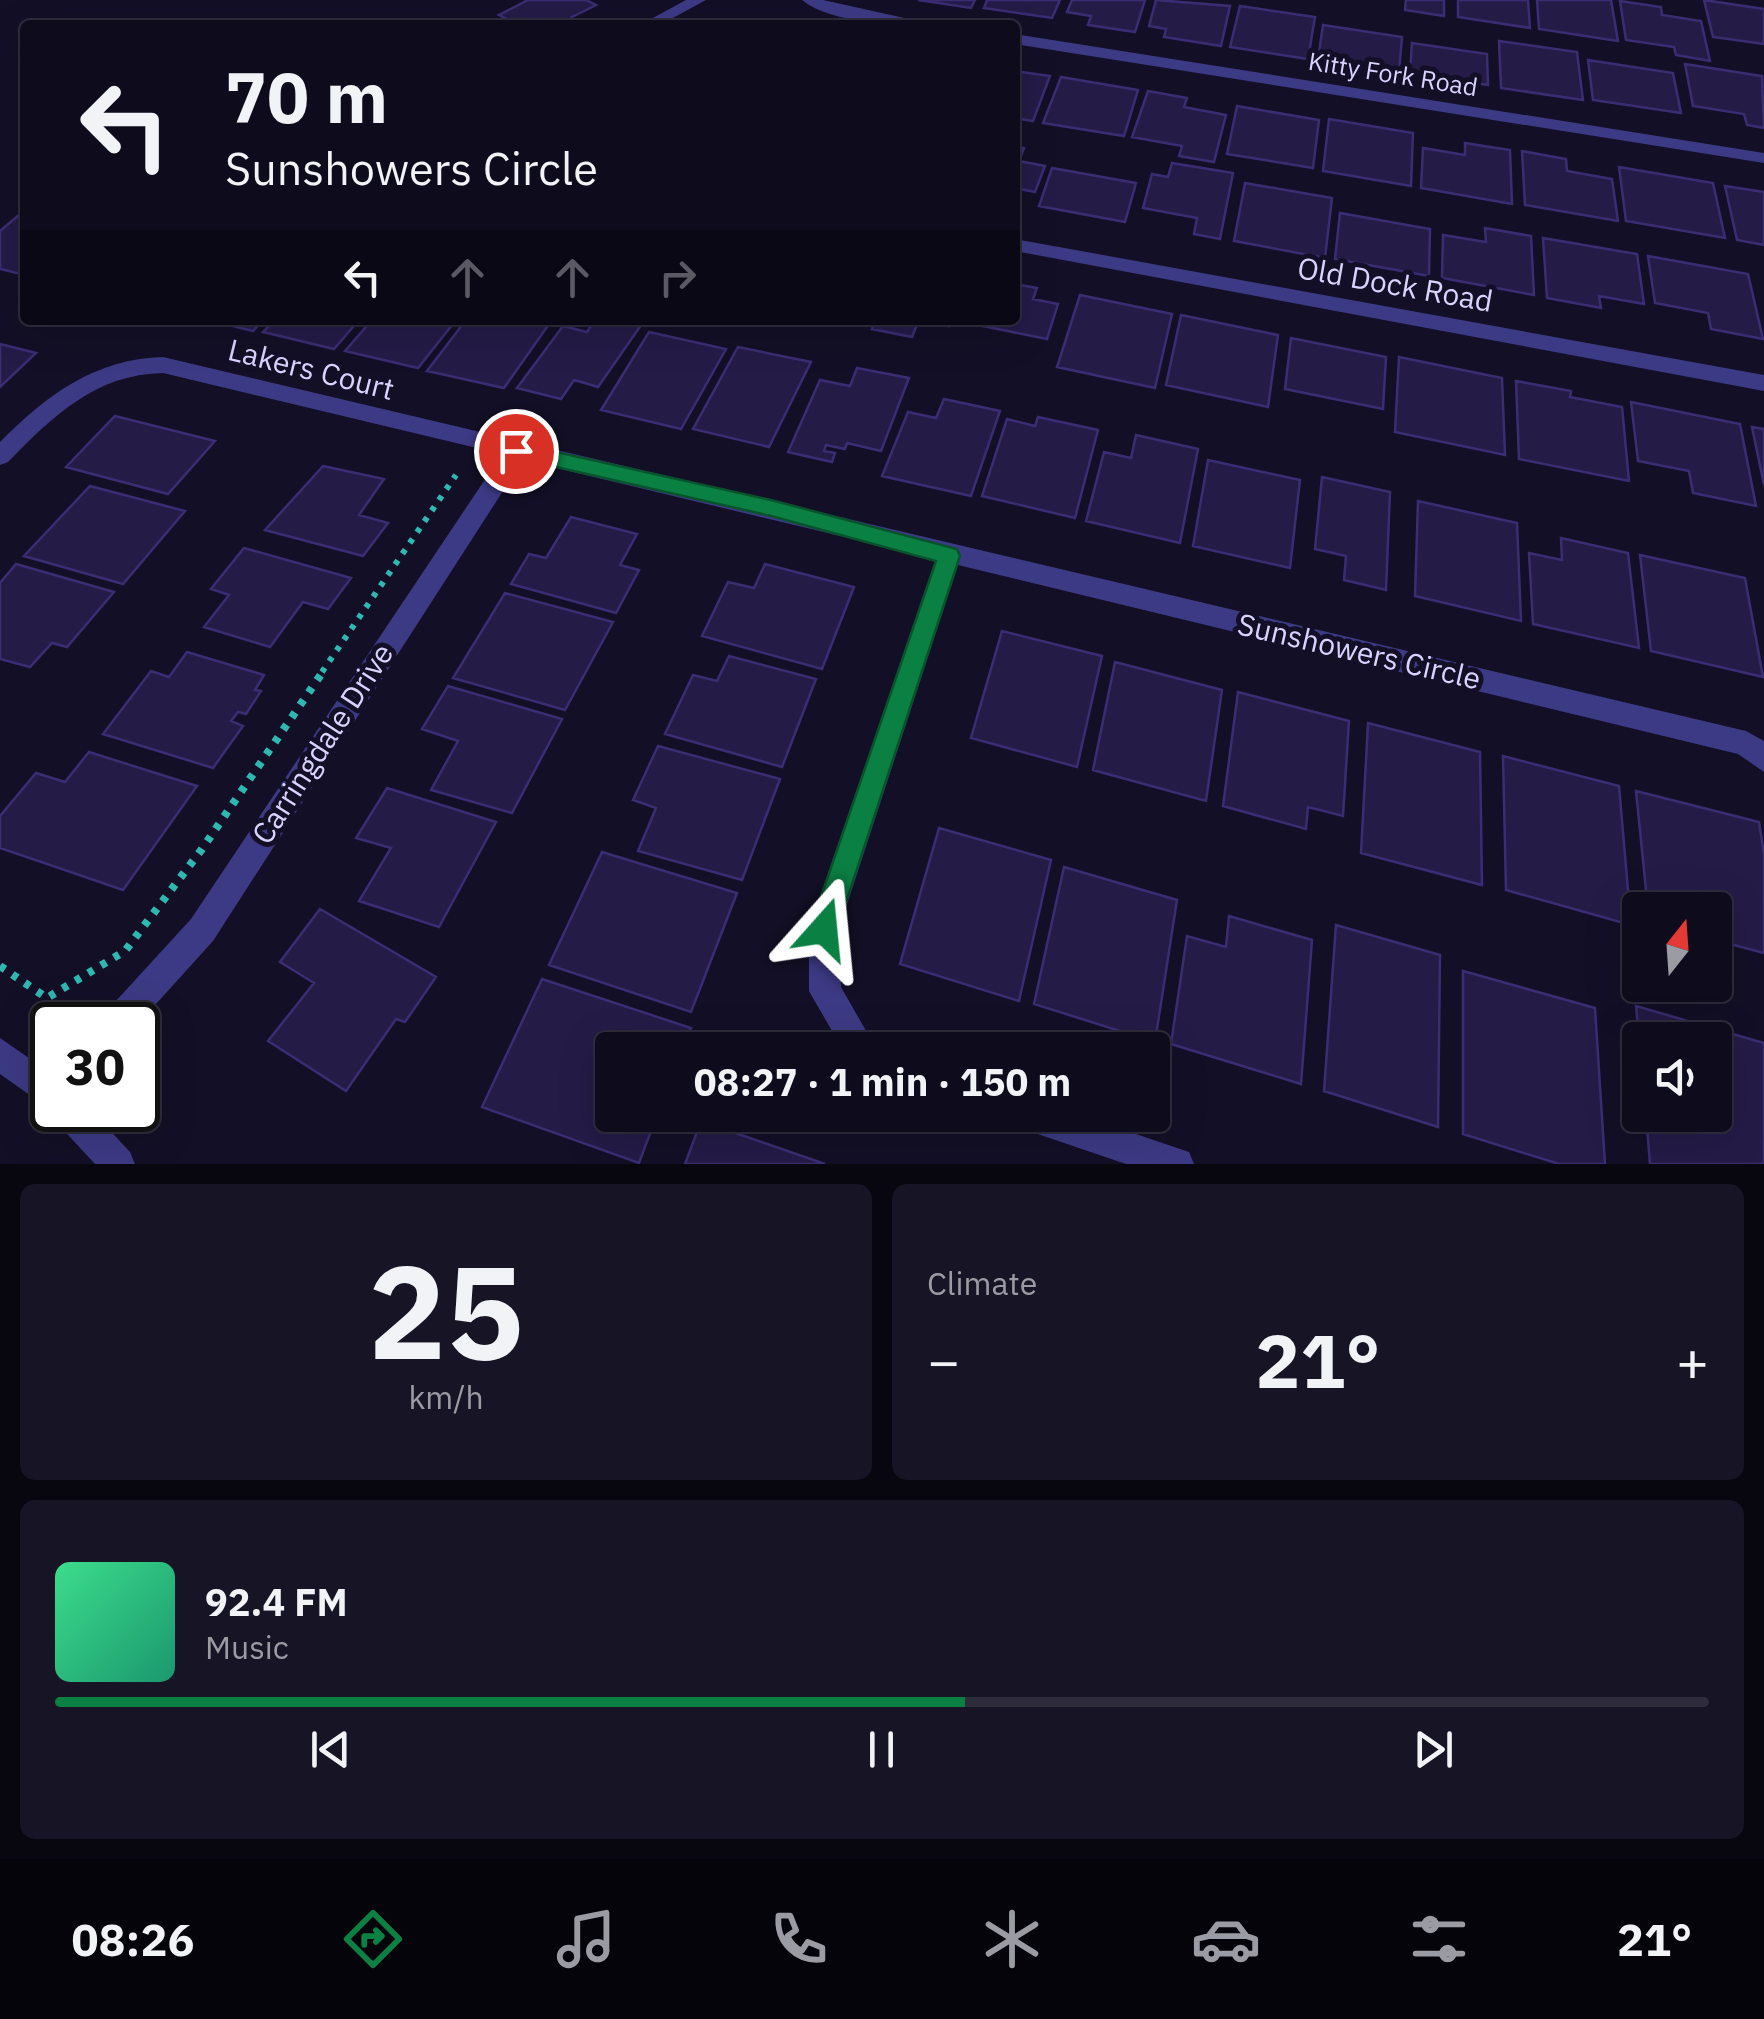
<!DOCTYPE html>
<html lang="en">
<head>
<meta charset="utf-8">
<style>
	:root { --surface:#0e0b1c; --page:#171425; --text:#f1f3f6; --muted:#9b9ba3; --line:#2e2b3b; --accent:#0b8043 }
	body { margin:0; font-family:"IBM Plex Sans",sans-serif; background:var(--page); color:var(--text); height:100vh; display:flex; flex-direction:column; font-size:38px; white-space:nowrap }
	* { box-sizing:border-box; margin:0 }
	p { font-size:32px; color:var(--muted) }
	.icon { flex:none; width:55px; height:55px; fill:none; stroke:currentColor; stroke-width:2; stroke-linecap:round; stroke-linejoin:round }
	.map { position:relative; height:1164px; overflow:hidden }
	.drawer { display:flex; flex-direction:column; gap:20px; padding:20px; background:#08060f; flex:1 }
	.drawer>* { flex:none }
	.guide { position:absolute; left:20px; top:20px; width:1000px; height:305px; border-radius:10px; box-shadow:0 10px 40px #0002,0 0 0 2px var(--line); background:#0e0b1c; color:var(--text); overflow:hidden }
	.needle { width:65px; rotate:17deg }
	.tools { position:absolute; left:1622px; top:892px; display:grid; gap:20px }
	.tools a { display:grid; place-items:center; width:110px; height:110px; border-radius:10px; background:var(--surface); box-shadow:0 10px 40px #0002,0 0 0 2px var(--line); font-size:50px }
	.speed { position:absolute; left:30px; top:1002px; display:flex; gap:20px; font-size:50px; font-weight:700; text-align:center }
	.speed>* { display:grid; place-content:center; width:130px; height:130px; border-radius:50%; background:var(--surface); box-shadow:0 10px 40px #0002,0 0 0 2px var(--line); line-height:1 }
	.speed .limit { border:5px solid #111; border-radius:15px; background:#fff; color:#111 }
	.pin { position:absolute; display:grid; place-items:center; width:85px; height:85px; color:#fff; margin:-42px; border:5px solid #fff; border-radius:50%; box-shadow:0 2px 10px #0007 }
	.me { position:absolute; width:110px; margin:-55px; rotate:18deg; stroke-linejoin:round; filter:drop-shadow(0 0 8px #0008) }
	.turn { display:flex; align-items:center; gap:35px; height:210px; padding:0 40px; font-size:45px }
	.turn .icon { width:130px; height:130px; stroke-width:2.5 }
	.turn b { display:block; font-size:70px; line-height:85px }
	.lanes { display:flex; align-items:center; height:95px; padding:0 40px; background:#0003; justify-content:center; gap:50px; direction:ltr }
	.lanes .off { opacity:.35 }
	.big { font-size:75px; font-weight:800; line-height:1.1 }
	.drawer .widget { flex:1; display:flex; flex-direction:column; justify-content:center; gap:15px; min-width:0; padding:0 35px; border-radius:15px; background:var(--page) }
	.drawer .dial { align-items:center; gap:0 }
	.dial b { font-size:130px; line-height:1 }
	.song { display:flex; align-items:center; gap:30px }
	.cover { width:120px; height:120px; border-radius:15px; background:linear-gradient(135deg,hsl(150 70% 55%),hsl(160 70% 35%)) }
	.played { height:10px; border-radius:5px; background:linear-gradient(90deg,var(--accent) 55%,var(--line) 55%) }
	.keys { display:flex; justify-content:space-around; direction:ltr }
	.heat { display:flex; justify-content:space-between; align-items:center; font-size:55px; direction:ltr }
	.drawer .tiles { flex:1; display:grid; gap:20px; grid-template-columns:1fr 1fr }
	.widget:last-child { grid-column:span 2 }
	.trip { position:absolute; left:595px; top:1032px; width:575px; height:100px; border-radius:10px; background:var(--surface); box-shadow:0 10px 40px #0002,0 0 0 2px var(--line); font-weight:800; line-height:100px; text-align:center }
	.tab-bar { display:flex; height:160px; justify-content:space-around; align-items:center; background:#06040b; color:var(--muted) }
	.tab-bar .icon { width:70px; height:70px }
	.tab-bar .on { color:var(--accent) }
	.tab-bar b { font-size:45px; color:var(--text) }
	.map>svg:first-child { display:block }
	.building { fill:#241b47; stroke:#3b2d73; stroke-width:2.5 }
	.lines { fill:none; stroke-linecap:round; stroke-linejoin:round }
	.path-far1 { stroke:#2fb8b0; stroke-width:6; stroke-dasharray:5 8; stroke-linecap:butt }
	.path { stroke:#2fb8b0; stroke-width:8; stroke-dasharray:6 9; stroke-linecap:butt }
	.minor { fill:#3d3a85; fill-rule:evenodd }
	.route { fill:#0b8043; stroke:#07532c; stroke-width:2.5 }
	.labels { text-anchor:middle; stroke-width:10; stroke-linejoin:round; paint-order:stroke }
	.far-street-label { font-size:25px; fill:#d9d4ff; stroke:#130f26 }
	.street-label { font-size:30px; fill:#d9d4ff; stroke:#130f26 }
</style>
</head>
<body>
<div class="map">
<svg width="1764" height="1164" viewBox="0 0 1764 1164">
	<rect width="100%" height="100%" fill="#130f26"/>
	<path class="building" d="M 528,0 L 586,0 L 596,5 L 572,17 L 583,23 L 578,25 L 519,25 L 499,15 Z
		M 918,0 L 975,0 L 971,8 Z
		M 987,0 L 1060,0 L 1052,18 L 984,8 Z
		M 1072,0 L 1145,0 L 1135,32 L 1088,25 L 1091,16 L 1067,12 Z
		M 1156,0 L 1230,6 L 1221,46 L 1164,37 L 1166,29 L 1149,26 Z
		M 1406,0 L 1444,0 L 1444,16 L 1405,10 Z
		M 1458,0 L 1528,0 L 1530,28 L 1458,17 Z
		M 1537,0 L 1611,0 L 1618,41 L 1539,29 Z
		M 1704,0 L 1764,9 L 1764,44 L 1713,37 Z
		M 1620,1 L 1661,7 L 1662,15 L 1701,21 L 1710,61 L 1676,55 L 1674,47 L 1626,40 Z
		M 1240,6 L 1315,17 L 1308,59 L 1230,47 Z
		M 1323,25 L 1402,37 L 1399,72 L 1318,59 Z
		M 1499,41 L 1577,52 L 1583,100 L 1501,88 Z
		M 1412,43 L 1487,54 L 1488,85 L 1410,73 Z
		M 1588,60 L 1673,73 L 1681,113 L 1593,100 Z
		M 1685,64 L 1762,76 L 1764,128 L 1747,125 L 1744,114 L 1693,106 Z
		M 1015,71 L 1050,76 L 1033,121 L 1015,118 Z
		M 1061,77 L 1138,90 L 1124,136 L 1043,123 Z
		M 1148,91 L 1187,98 L 1184,107 L 1226,115 L 1214,162 L 1179,156 L 1182,146 L 1132,137 Z
		M 1237,106 L 1319,120 L 1313,168 L 1227,154 Z
		M 1329,119 L 1413,133 L 1411,186 L 1323,171 Z
		M 1465,143 L 1510,150 L 1512,204 L 1421,188 L 1423,148 L 1465,155 Z
		M 1015,147 L 1024,148 L 1019,161 L 1045,166 L 1035,192 L 1015,188 Z
		M 1522,151 L 1566,159 L 1567,171 L 1612,179 L 1618,221 L 1525,205 Z
		M 1172,163 L 1233,173 L 1220,239 L 1194,234 L 1197,218 L 1143,208 L 1152,174 L 1168,177 Z
		M 1619,167 L 1713,183 L 1725,238 L 1626,221 Z
		M 1052,168 L 1136,183 L 1125,222 L 1039,206 Z
		M 1245,183 L 1332,198 L 1325,258 L 1234,241 Z
		M 1725,186 L 1764,192 L 1764,245 L 1737,240 Z
		M 25,210 L 25,275 L 0,269 L 0,231 Z
		M 1340,213 L 1430,229 L 1429,276 L 1335,259 Z
		M 1485,228 L 1531,236 L 1534,295 L 1442,278 L 1443,235 L 1486,242 Z
		M 1543,238 L 1637,254 L 1644,304 L 1599,296 L 1601,308 L 1547,298 Z
		M 1648,256 L 1748,274 L 1763,339 L 1711,329 L 1708,313 L 1655,303 Z
		M 1015,284 L 1037,288 L 1033,299 L 1058,304 L 1047,339 L 968,323 L 1015,320 Z
		M 1080,295 L 1172,314 L 1155,388 L 1057,367 Z
		M 1181,315 L 1278,335 L 1268,407 L 1166,385 Z
		M 227,320 L 263,320 L 253,331 L 225,324 Z
		M 275,320 L 359,320 L 334,349 L 263,332 Z
		M 372,320 L 456,320 L 418,368 L 345,351 Z
		M 466,320 L 552,320 L 504,388 L 427,371 Z
		M 595,320 L 644,321 L 598,387 L 574,380 L 561,399 L 517,388 L 563,326 L 587,332 Z
		M 876,320 L 952,320 L 949,326 L 919,320 L 912,337 L 872,329 Z
		M 649,332 L 726,349 L 681,429 L 601,410 Z
		M 1291,338 L 1386,357 L 1383,409 L 1285,389 Z
		M 0,344 L 36,353 L 0,387 Z
		M 738,347 L 811,362 L 769,447 L 693,429 Z
		M 1399,357 L 1502,378 L 1505,455 L 1395,432 Z
		M 857,368 L 909,378 L 881,451 L 847,443 L 845,449 L 826,445 L 824,451 L 835,453 L 832,462 L 788,452 L 820,380 L 850,386 Z
		M 1516,381 L 1571,391 L 1570,397 L 1622,407 L 1629,481 L 1519,459 Z
		M 944,399 L 1000,411 L 971,496 L 882,476 L 908,412 L 936,418 Z
		M 1631,402 L 1740,424 L 1756,506 L 1693,493 L 1689,471 L 1638,461 Z
		M 115,416 L 215,441 L 168,494 L 66,467 Z
		M 1038,417 L 1098,430 L 1075,518 L 982,496 L 1007,419 L 1035,426 Z
		M 1752,427 L 1764,429 L 1764,485 Z
		M 1136,435 L 1198,449 L 1180,543 L 1086,521 L 1104,452 L 1131,458 Z
		M 1208,460 L 1300,480 L 1290,568 L 1193,546 Z
		M 323,466 L 384,479 L 359,515 L 388,523 L 363,556 L 265,530 Z
		M 1322,477 L 1390,492 L 1386,590 L 1344,580 L 1346,556 L 1315,549 Z
		M 90,486 L 185,511 L 123,584 L 24,556 Z
		M 1418,501 L 1517,523 L 1521,621 L 1415,596 Z
		M 571,517 L 637,534 L 620,565 L 639,570 L 616,613 L 511,584 L 529,554 L 546,558 Z
		M 1561,538 L 1628,553 L 1639,648 L 1533,624 L 1529,553 L 1562,560 Z
		M 244,548 L 351,578 L 328,609 L 303,602 L 270,647 L 204,627 L 229,595 L 211,589 Z
		M 1640,555 L 1745,578 L 1763,677 L 1651,651 Z
		M 16,564 L 114,592 L 67,647 L 52,643 L 30,667 L 0,659 L 0,583 Z
		M 765,564 L 854,587 L 822,669 L 702,636 L 728,582 L 754,588 Z
		M 505,593 L 613,622 L 565,710 L 453,678 Z
		M 1002,631 L 1102,656 L 1077,767 L 971,738 Z
		M 187,652 L 264,675 L 255,690 L 261,691 L 246,714 L 238,712 L 231,721 L 243,726 L 213,768 L 103,734 L 151,671 L 169,677 Z
		M 729,656 L 816,679 L 782,767 L 665,734 L 693,675 L 717,681 Z
		M 1115,662 L 1222,690 L 1206,801 L 1093,770 Z
		M 448,686 L 562,719 L 512,813 L 431,790 L 458,741 L 422,729 Z
		M 1238,692 L 1349,721 L 1343,816 L 1308,807 L 1306,829 L 1223,806 Z
		M 1368,723 L 1480,752 L 1482,885 L 1361,853 Z
		M 658,746 L 780,779 L 742,880 L 638,851 L 656,808 L 633,800 Z
		M 89,752 L 197,786 L 123,890 L 0,848 L 0,816 L 36,773 L 65,782 Z
		M 1503,756 L 1619,786 L 1631,925 L 1506,890 Z
		M 387,788 L 496,822 L 439,927 L 359,901 L 391,848 L 356,838 Z
		M 1636,791 L 1759,822 L 1764,854 L 1764,953 L 1715,940 L 1715,910 L 1648,910 Z
		M 939,828 L 1051,860 L 1019,1001 L 900,964 Z
		M 602,852 L 737,893 L 691,1012 L 549,965 Z
		M 1064,867 L 1177,900 L 1155,1042 L 1034,1004 Z
		M 320,909 L 436,977 L 405,1022 L 396,1019 L 346,1091 L 268,1041 L 314,983 L 280,962 Z
		M 1229,916 L 1312,940 L 1301,1084 L 1171,1044 L 1187,936 L 1226,947 Z
		M 1336,925 L 1440,955 L 1438,1127 L 1324,1091 Z
		M 1463,971 L 1595,1008 L 1605,1164 L 1559,1164 L 1463,1134 Z
		M 542,979 L 691,1028 L 682,1050 L 612,1050 L 612,1115 L 657,1115 L 639,1163 L 482,1107 Z
		M 1636,1006 L 1764,1043 L 1764,1164 L 1650,1164 L 1646,1115 L 1715,1115 L 1715,1040 L 1640,1040 L 1640,1049 Z
		M 701,1121 L 825,1164 L 685,1164 Z"/>
	<g class="lines">
		<path class="path-far1" d="M 322,672 L 456,475"/>
		<path class="path" d="M 0,966 L 47,998 L 125,951 L 202,849 L 324,670"/>
		<path class="minor" d="M 686,0 L 706,0 L 660,25 L 640,25 Z
			M 802,0 L 823,0 L 936,25 C 899,25 831,24 802,0 Z
			M 1015,34 L 1764,153 L 1764,163 L 1015,44 Z
			M 1015,239 L 1764,375 L 1764,391 L 1015,251 Z
			M 163,357 L 1746,731 L 1764,741 L 1764,772 L 1738,754 L 958,565 L 839,929 L 841,987 L 877,1050 L 843,1050 L 809,991 L 809,929 L 936,559 L 523,460 L 213,941 L 137,1025 L 99,1025 L 104,1014 L 191,919 L 502,454 L 163,373 C 96,374 53,416 8,462 L 0,465 L 0,442 C 47,395 94,359 163,357 Z
			M 0,1038 L 52,1074 L 52,1110 L 91,1110 L 130,1152 L 135,1164 L 95,1164 L 56,1122 L 51,1110 L 0,1074 Z
			M 1012,1115 L 1080,1115 L 1189,1152 L 1194,1164 L 1126,1164 L 1017,1127 Z"/>
	</g>
	<path class="route" d="M 516,443 L 771,500 L 957,549 L 960,556 L 834,939 L 824,943 L 814,939 L 810,929 L 936,561 L 771,516 L 508,456 L 508,445 Z"/>
	<g class="labels">
		<g class="far-street-label">
			<text transform="translate(1393 74) rotate(9)" y="9">Kitty Fork Road</text>
		</g>
		<g class="street-label">
			<text transform="translate(1395 285) rotate(10)" y="10">Old Dock Road</text>
			<text transform="translate(311 370) rotate(14)" y="10">Lakers Court</text>
			<text transform="translate(1359 652) rotate(13)" y="10">Sunshowers Circle</text>
			<text transform="translate(323 744) rotate(-57)" y="10">Carringdale Drive</text>
		</g>
	</g>
</svg>
<div class="tools">
<a><svg class="needle" viewBox="-14 -14 28 28"><path d="M0-13l5 13h-10z" fill="#e53935"/><path d="M0 13l5-13h-10z" fill="#9b9ba3"/></svg></a>
<a><svg class="icon" aria-label="sound" viewBox="0 0 24 24"><path d="M4 9h4l5-4v14l-5-4H4zM17 9q2 3 0 6"/></svg></a>
</div>
<div class="speed"><div class="limit">30</div></div>
<div class="pin" style="left:516px;top:451px;background:#d93025"><svg class="icon" aria-label="arrive" viewBox="0 0 24 24"><path d="M6 21V4h12l-3 4 3 4H6"/></svg></div>
<svg class="me" style="left:824px;top:929px" viewBox="-20 -20 40 40"><path d="M0-17L14 15 0 8-14 15z" fill="#0b8043" stroke="#fff" stroke-width="4"/></svg>
<div class="trip">08:27 · 1 min · 150 m</div>
<div class="guide">
<div class="turn"><svg class="icon" aria-label="left" viewBox="0 0 24 24"><path d="M17 20v-9H6M10 6l-5 5 5 5"/></svg><div><b>70 m</b>Sunshowers Circle</div></div>
<div class="lanes"><svg class="icon" aria-label="left" viewBox="0 0 24 24"><path d="M17 20v-9H6M10 6l-5 5 5 5"/></svg><svg class="icon off" aria-label="ahead" viewBox="0 0 24 24"><path d="M12 20V5M6 11l6-6 6 6"/></svg><svg class="icon off" aria-label="ahead" viewBox="0 0 24 24"><path d="M12 20V5M6 11l6-6 6 6"/></svg><svg class="icon off" aria-label="right" viewBox="0 0 24 24"><path d="M7 20v-9h11M14 6l5 5-5 5"/></svg></div>
</div>
</div>
<section class="drawer">
<div class="tiles">
<div class="widget dial"><b>25</b><p>km/h</p></div>
<div class="widget"><p>Climate</p>
<div class="heat"><a>−</a><b class="big">21°</b><a>+</a></div>
</div>
<div class="widget">
<div class="song"><i class="cover"></i><div><b>92.4 FM</b><p>Music</p></div></div>
<div class="played"></div>
<div class="keys"><svg class="icon" aria-label="previous" viewBox="0 0 24 24"><path d="M18 5L8 12l10 7zM5 5v14"/></svg><svg class="icon" aria-label="pause" viewBox="0 0 24 24"><path d="M8 5v14M16 5v14"/></svg><svg class="icon" aria-label="next" viewBox="0 0 24 24"><path d="M6 5l10 7-10 7zM19 5v14"/></svg></div>
</div>
</div>
</section>
<nav class="tab-bar">
<b>08:26</b>
<svg class="icon on" aria-label="directions" viewBox="0 0 24 24"><path d="M12 3l9 9-9 9-9-9zM9 14v-3h6M13 9l2 2-2 2"/></svg>
<svg class="icon" aria-label="music" viewBox="0 0 24 24"><path d="M9 18V5l10-2v13"/><circle cx="6" cy="18" r="3"/><circle cx="16" cy="16" r="3"/></svg>
<svg class="icon" aria-label="phone" viewBox="0 0 24 24"><path d="M5 4h4l2 5-3 2q2 4 5 5l2-3 5 2v4C11 20 4 13 5 4z"/></svg>
<svg class="icon" aria-label="climate" viewBox="0 0 24 24"><path d="M12 3v18M4 7l16 10M4 17L20 7"/></svg>
<svg class="icon" aria-label="car" viewBox="0 0 24 24"><path d="M5 17H2v-5l4-1 3-4h7l3 4 3 1v5h-3M9 17h6M6 11h13"/><circle cx="7" cy="17" r="2"/><circle cx="17" cy="17" r="2"/></svg>
<svg class="icon" aria-label="filters" viewBox="0 0 24 24"><path d="M4 7h16M4 17h16"/><circle cx="9" cy="7" r="2"/><circle cx="15" cy="17" r="2"/></svg>
<b>21°</b>
</nav>
</body>
</html>
